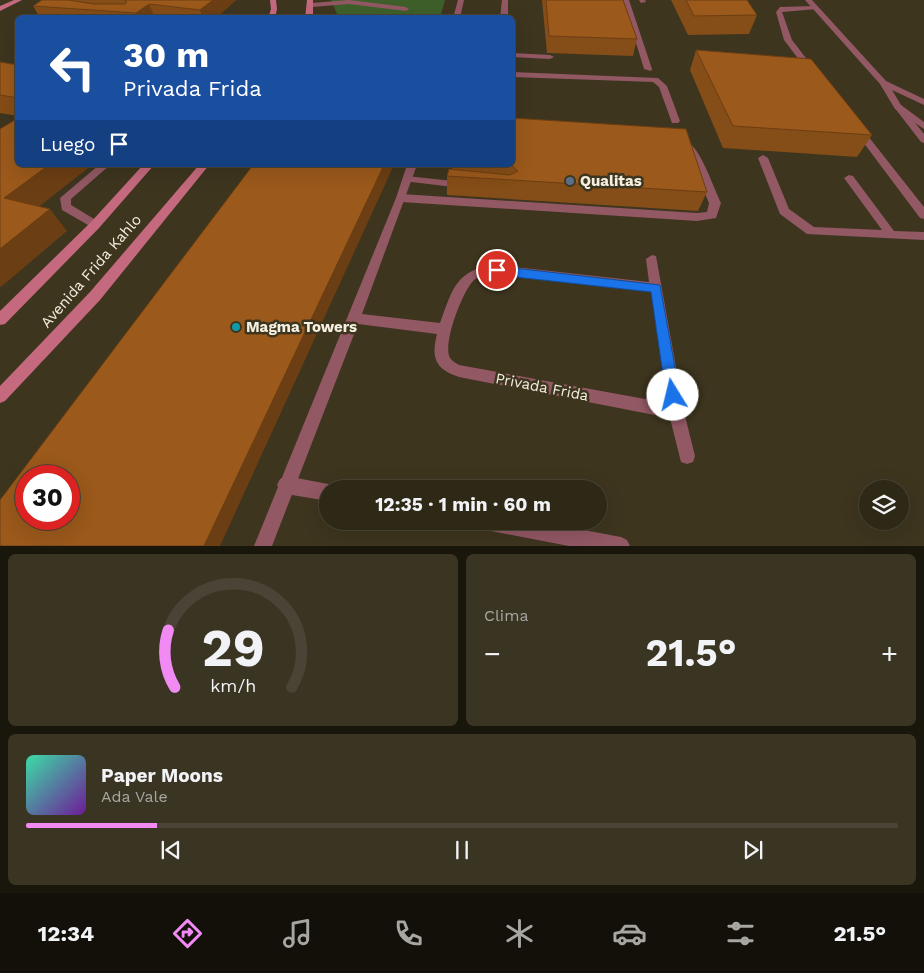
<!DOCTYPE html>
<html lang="es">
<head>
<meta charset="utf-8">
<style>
	:root { --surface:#2e2816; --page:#3a3423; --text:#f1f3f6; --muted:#a7a6a1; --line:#494435; --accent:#f28af3 }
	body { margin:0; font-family:"Work Sans",sans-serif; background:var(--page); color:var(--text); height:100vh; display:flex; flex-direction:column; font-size:19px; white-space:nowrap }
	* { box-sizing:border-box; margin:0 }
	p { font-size:16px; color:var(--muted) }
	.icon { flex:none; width:28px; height:28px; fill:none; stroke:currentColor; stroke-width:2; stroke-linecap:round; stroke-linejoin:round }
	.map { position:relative; height:546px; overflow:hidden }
	.side { display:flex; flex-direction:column; gap:8px; padding:8px; background:#19160c; flex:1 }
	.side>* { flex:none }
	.top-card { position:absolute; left:15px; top:15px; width:500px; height:152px; border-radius:8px; box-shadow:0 5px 20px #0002,0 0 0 1px var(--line); background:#1a4fa0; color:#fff; overflow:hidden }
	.tools { position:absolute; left:859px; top:480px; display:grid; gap:10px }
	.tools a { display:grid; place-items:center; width:50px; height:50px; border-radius:50%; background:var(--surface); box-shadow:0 5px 20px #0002,0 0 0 1px var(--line); font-size:25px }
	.speed { position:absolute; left:15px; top:465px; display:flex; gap:10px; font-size:25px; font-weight:700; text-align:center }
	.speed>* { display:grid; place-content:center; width:65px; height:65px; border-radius:50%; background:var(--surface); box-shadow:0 5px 20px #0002,0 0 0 1px var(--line); line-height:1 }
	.speed .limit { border:8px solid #d22; background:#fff; color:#111 }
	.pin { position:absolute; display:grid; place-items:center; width:42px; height:42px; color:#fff; margin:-21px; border:2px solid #fff; border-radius:50%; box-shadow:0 1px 5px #0007 }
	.me { position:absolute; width:55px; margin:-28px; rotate:351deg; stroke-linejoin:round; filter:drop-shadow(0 0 4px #0008) }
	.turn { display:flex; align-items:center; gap:18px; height:105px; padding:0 25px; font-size:22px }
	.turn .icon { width:65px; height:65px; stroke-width:2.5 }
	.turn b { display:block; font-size:35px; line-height:42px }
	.then { display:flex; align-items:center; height:48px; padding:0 25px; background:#0003; gap:10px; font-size:19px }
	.big { font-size:38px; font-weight:700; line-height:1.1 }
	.side .tile { flex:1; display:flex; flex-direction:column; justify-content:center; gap:8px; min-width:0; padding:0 18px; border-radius:8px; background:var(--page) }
	.side .dial { align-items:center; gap:0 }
	.dial svg { height:130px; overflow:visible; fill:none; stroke:var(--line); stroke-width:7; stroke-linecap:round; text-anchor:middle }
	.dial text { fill:var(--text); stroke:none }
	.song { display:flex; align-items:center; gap:15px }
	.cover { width:60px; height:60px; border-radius:8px; background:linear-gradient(135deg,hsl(160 70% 55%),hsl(280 70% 35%)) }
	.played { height:5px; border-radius:2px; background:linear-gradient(90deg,var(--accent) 15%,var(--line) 15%) }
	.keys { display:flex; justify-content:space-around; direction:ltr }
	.heat { display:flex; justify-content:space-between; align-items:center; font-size:28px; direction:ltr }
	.side .tiles { flex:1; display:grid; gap:8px; grid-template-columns:1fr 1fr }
	.tile:last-child { grid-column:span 2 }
	.trip { position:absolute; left:319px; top:480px; width:288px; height:50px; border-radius:25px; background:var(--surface); box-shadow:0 5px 20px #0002,0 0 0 1px var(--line); font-weight:700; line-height:50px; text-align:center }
	.tab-bar { display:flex; height:80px; justify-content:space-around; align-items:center; background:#121009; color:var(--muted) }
	.tab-bar .icon { width:35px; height:35px }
	.tab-bar .current { color:var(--accent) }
	.tab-bar b { font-size:22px; color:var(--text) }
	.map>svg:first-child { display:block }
	.green { fill:#3e5f2a }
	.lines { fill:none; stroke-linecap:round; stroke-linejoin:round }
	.lane { fill:#925864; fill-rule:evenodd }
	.street { fill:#925864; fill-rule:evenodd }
	.secondary { fill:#c4697e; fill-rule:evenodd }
	.wall { fill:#854d17 }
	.shaded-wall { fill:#6c3e13 }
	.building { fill:#9b591b; stroke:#6c3e13; fill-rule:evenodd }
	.route { fill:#1a73e8; stroke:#114b97 }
	.service-dot { fill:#5c6f8a; stroke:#3d351e; stroke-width:2 }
	.culture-dot { fill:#0f9aa8; stroke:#3d351e; stroke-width:2 }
	.labels { text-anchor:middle; stroke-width:5; stroke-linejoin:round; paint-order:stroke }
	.poi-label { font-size:15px; font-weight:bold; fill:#f4efe1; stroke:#3d351e; text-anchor:start }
	.street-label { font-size:15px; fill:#f4efe1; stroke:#3d351e }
</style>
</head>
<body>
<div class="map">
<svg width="924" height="546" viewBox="0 0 924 546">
	<rect width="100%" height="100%" fill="#3d351e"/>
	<path class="green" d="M 331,0 L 445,0 L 440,18 L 337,14 Z"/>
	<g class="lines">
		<path class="lane" d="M 349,0 L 406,7 L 409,9 L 406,11 L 349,4 L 312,7 L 309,5 L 312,3 Z
			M 502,0 L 508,0 L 508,18 L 500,18 Z
			M 623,0 L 629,0 L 652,69 L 651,71 L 644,69 Z
			M 639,0 L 645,0 L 646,2 L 641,3 Z
			M 815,6 L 818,8 L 817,9 L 782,12 L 792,40 L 816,71 L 812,73 L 809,73 L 784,40 L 776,12 L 780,7 Z
			M 512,53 L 550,55 L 554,57 L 550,59 L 512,57 Z
			M 512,72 L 658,78 L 667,86 L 680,121 L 678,123 L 672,123 L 659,87 L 653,82 L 512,77 Z
			M 898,104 L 901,105 L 924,134 L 924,143 L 921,142 L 894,107 Z
			M 857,125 L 860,126 L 924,207 L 924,219 L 920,218 L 854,130 L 852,128 Z
			M 686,141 C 700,146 714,189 721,203 L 716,218 L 697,221 L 401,202 L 396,198 L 401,194 L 697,213 L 707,212 L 709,203 L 688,153 L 681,144 Z
			M 763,155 L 768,158 L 789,209 L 814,227 L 882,230 L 844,178 L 849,175 L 853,176 L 894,231 L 924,232 L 924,240 L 807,234 L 780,214 L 758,158 Z
			M 99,165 L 110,165 L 71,199 L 71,205 L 99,222 L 101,225 L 95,229 L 62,210 L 60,198 Z
			M 407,176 L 462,182 L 467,185 L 462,188 L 403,181 L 403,177 Z
			M 286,476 L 328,484 L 335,489 L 328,489 L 328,501 L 286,494 L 280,491 L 277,485 L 280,479 Z
			M 477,521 L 536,521 L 621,537 L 627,540 L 630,546 L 569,546 L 486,530 L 480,527 Z"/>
		<path class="street" d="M 458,0 L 464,0 L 460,18 L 453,18 Z
			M 805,0 L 812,0 L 886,81 L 924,99 L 924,105 L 892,90 L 901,105 L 924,122 L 924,129 L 895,109 L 880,84 Z
			M 407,165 L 417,165 L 362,314 L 440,323 C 453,288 456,269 497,265 L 649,282 L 646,259 L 652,255 L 656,256 L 684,412 L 695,456 L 693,462 L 687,464 L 681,462 L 670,418 L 459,377 C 435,369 431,358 437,334 L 358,324 L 272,546 L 254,546 L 396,198 ZM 497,275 L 651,292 L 667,403 L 459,365 C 456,363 452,361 450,358 C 442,344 463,290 474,280 C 480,275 489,275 497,275 Z"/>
		<path class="secondary" d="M 14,0 L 22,0 L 0,11 L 0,6 Z
			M 270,0 L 276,0 L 277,9 L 275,18 L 268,18 L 271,9 Z
			M 307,0 L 313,0 L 313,18 L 305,18 Z
			M 143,165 L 154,165 L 99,228 L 5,324 L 0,325 L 0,311 L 91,222 Z
			M 199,165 L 209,165 L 100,300 L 5,401 L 0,403 L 0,386 L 90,292 Z"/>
	</g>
	<path class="wall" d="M 42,0 L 236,0 L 216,18 L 40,18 L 33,6 Z
		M 542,0 L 623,0 L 637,39 L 633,56 L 547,53 Z
		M 671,0 L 747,0 L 757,15 L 749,34 L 688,35 Z
		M 696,50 L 872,135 L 857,157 L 723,148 L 690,70 Z
		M 0,62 L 18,65 L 18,116 L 0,113 Z
		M 452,165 L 512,165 L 707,192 L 698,211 L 447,195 L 447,176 L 452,169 Z"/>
	<path class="shaded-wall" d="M 213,0 L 236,0 L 216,18 L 203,18 L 200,10 Z
		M 149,4 L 155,18 L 138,18 L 136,13 Z
		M 49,165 L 92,165 L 22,220 L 4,198 Z
		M 384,165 L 394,165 L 220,546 L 204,546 Z
		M 50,209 L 67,231 L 1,287 L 0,286 L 0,249 Z"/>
	<path class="building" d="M 42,0 L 68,0 L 94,4 L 125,4 L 127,2 L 124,0 L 213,0 L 200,10 L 149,4 L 136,13 L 33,6 Z
		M 546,0 L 623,0 L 637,39 L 549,36 Z
		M 686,0 L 747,0 L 757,15 L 694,16 Z
		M 696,50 L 811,59 L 872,135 L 733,126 Z
		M 0,62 L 18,65 L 18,98 L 0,95 Z
		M 18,118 L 18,165 L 49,165 L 4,198 L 50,209 L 0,249 L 0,129 Z
		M 512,118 L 686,129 L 707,192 L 447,176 L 449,169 L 510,175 L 518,171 L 511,165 L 507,165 L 512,165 Z
		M 253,165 L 384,165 L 204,546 L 0,546 L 0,500 ZM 26,476 L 69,476 L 69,519 L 26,519 Z"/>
	<path class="route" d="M 497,266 L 660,285 L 680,395 L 678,399 L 673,401 L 668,399 L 666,395 L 651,292 L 497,275 L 492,270 Z"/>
	<circle class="service-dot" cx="570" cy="181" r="5"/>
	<circle class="culture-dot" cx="236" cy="327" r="5"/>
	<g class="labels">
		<g class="poi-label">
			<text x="580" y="186">Qualitas</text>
			<text x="246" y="332">Magma Towers</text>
		</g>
		<g class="street-label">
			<text transform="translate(91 271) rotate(-49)" y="5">Avenida Frida Kahlo</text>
			<text transform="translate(542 387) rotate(11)" y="5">Privada Frida</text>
		</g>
	</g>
</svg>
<div class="tools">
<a><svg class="icon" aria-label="layers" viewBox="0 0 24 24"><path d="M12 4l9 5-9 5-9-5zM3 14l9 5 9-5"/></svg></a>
</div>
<div class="speed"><div class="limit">30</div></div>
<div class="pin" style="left:497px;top:270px;background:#d93025"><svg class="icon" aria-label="arrive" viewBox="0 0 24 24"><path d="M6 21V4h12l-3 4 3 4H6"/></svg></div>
<svg class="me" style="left:673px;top:395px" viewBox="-20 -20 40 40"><circle r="19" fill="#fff"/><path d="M0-13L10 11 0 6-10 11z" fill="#1a73e8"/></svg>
<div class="trip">12:35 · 1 min · 60 m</div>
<div class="top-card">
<div class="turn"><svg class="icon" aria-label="left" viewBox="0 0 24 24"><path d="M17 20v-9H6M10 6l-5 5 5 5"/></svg><div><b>30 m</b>Privada Frida</div></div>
<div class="then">Luego<svg class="icon" aria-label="arrive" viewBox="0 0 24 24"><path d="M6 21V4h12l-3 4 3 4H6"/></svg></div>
</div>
</div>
<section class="side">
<div class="tiles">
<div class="tile dial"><svg viewBox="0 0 100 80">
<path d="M14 69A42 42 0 1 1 86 69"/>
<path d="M14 69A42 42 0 0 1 10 34" stroke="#f28af3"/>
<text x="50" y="56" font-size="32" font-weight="700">29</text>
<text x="50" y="72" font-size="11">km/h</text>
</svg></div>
<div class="tile"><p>Clima</p>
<div class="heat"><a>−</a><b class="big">21.5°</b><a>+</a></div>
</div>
<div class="tile">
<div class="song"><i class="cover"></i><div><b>Paper Moons</b><p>Ada Vale</p></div></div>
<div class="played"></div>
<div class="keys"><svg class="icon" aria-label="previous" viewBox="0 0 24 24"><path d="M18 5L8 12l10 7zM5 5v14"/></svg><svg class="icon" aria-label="pause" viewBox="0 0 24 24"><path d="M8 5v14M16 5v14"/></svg><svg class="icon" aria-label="next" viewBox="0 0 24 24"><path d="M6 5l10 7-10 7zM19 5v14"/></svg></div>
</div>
</div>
</section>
<nav class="tab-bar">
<b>12:34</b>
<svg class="icon current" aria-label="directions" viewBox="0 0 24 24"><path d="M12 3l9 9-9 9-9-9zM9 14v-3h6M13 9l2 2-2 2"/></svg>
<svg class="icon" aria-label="music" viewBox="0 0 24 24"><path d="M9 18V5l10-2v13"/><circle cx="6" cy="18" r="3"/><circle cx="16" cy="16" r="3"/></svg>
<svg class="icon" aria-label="phone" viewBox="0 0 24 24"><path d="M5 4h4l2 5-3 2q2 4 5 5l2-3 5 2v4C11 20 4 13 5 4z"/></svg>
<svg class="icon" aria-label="climate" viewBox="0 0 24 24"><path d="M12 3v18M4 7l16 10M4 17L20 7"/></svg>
<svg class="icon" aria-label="car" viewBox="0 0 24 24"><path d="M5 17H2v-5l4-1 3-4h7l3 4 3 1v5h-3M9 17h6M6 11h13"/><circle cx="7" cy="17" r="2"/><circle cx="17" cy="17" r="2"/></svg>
<svg class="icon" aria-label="filters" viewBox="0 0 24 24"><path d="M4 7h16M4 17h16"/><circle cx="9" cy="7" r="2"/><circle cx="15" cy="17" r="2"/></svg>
<b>21.5°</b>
</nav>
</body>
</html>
